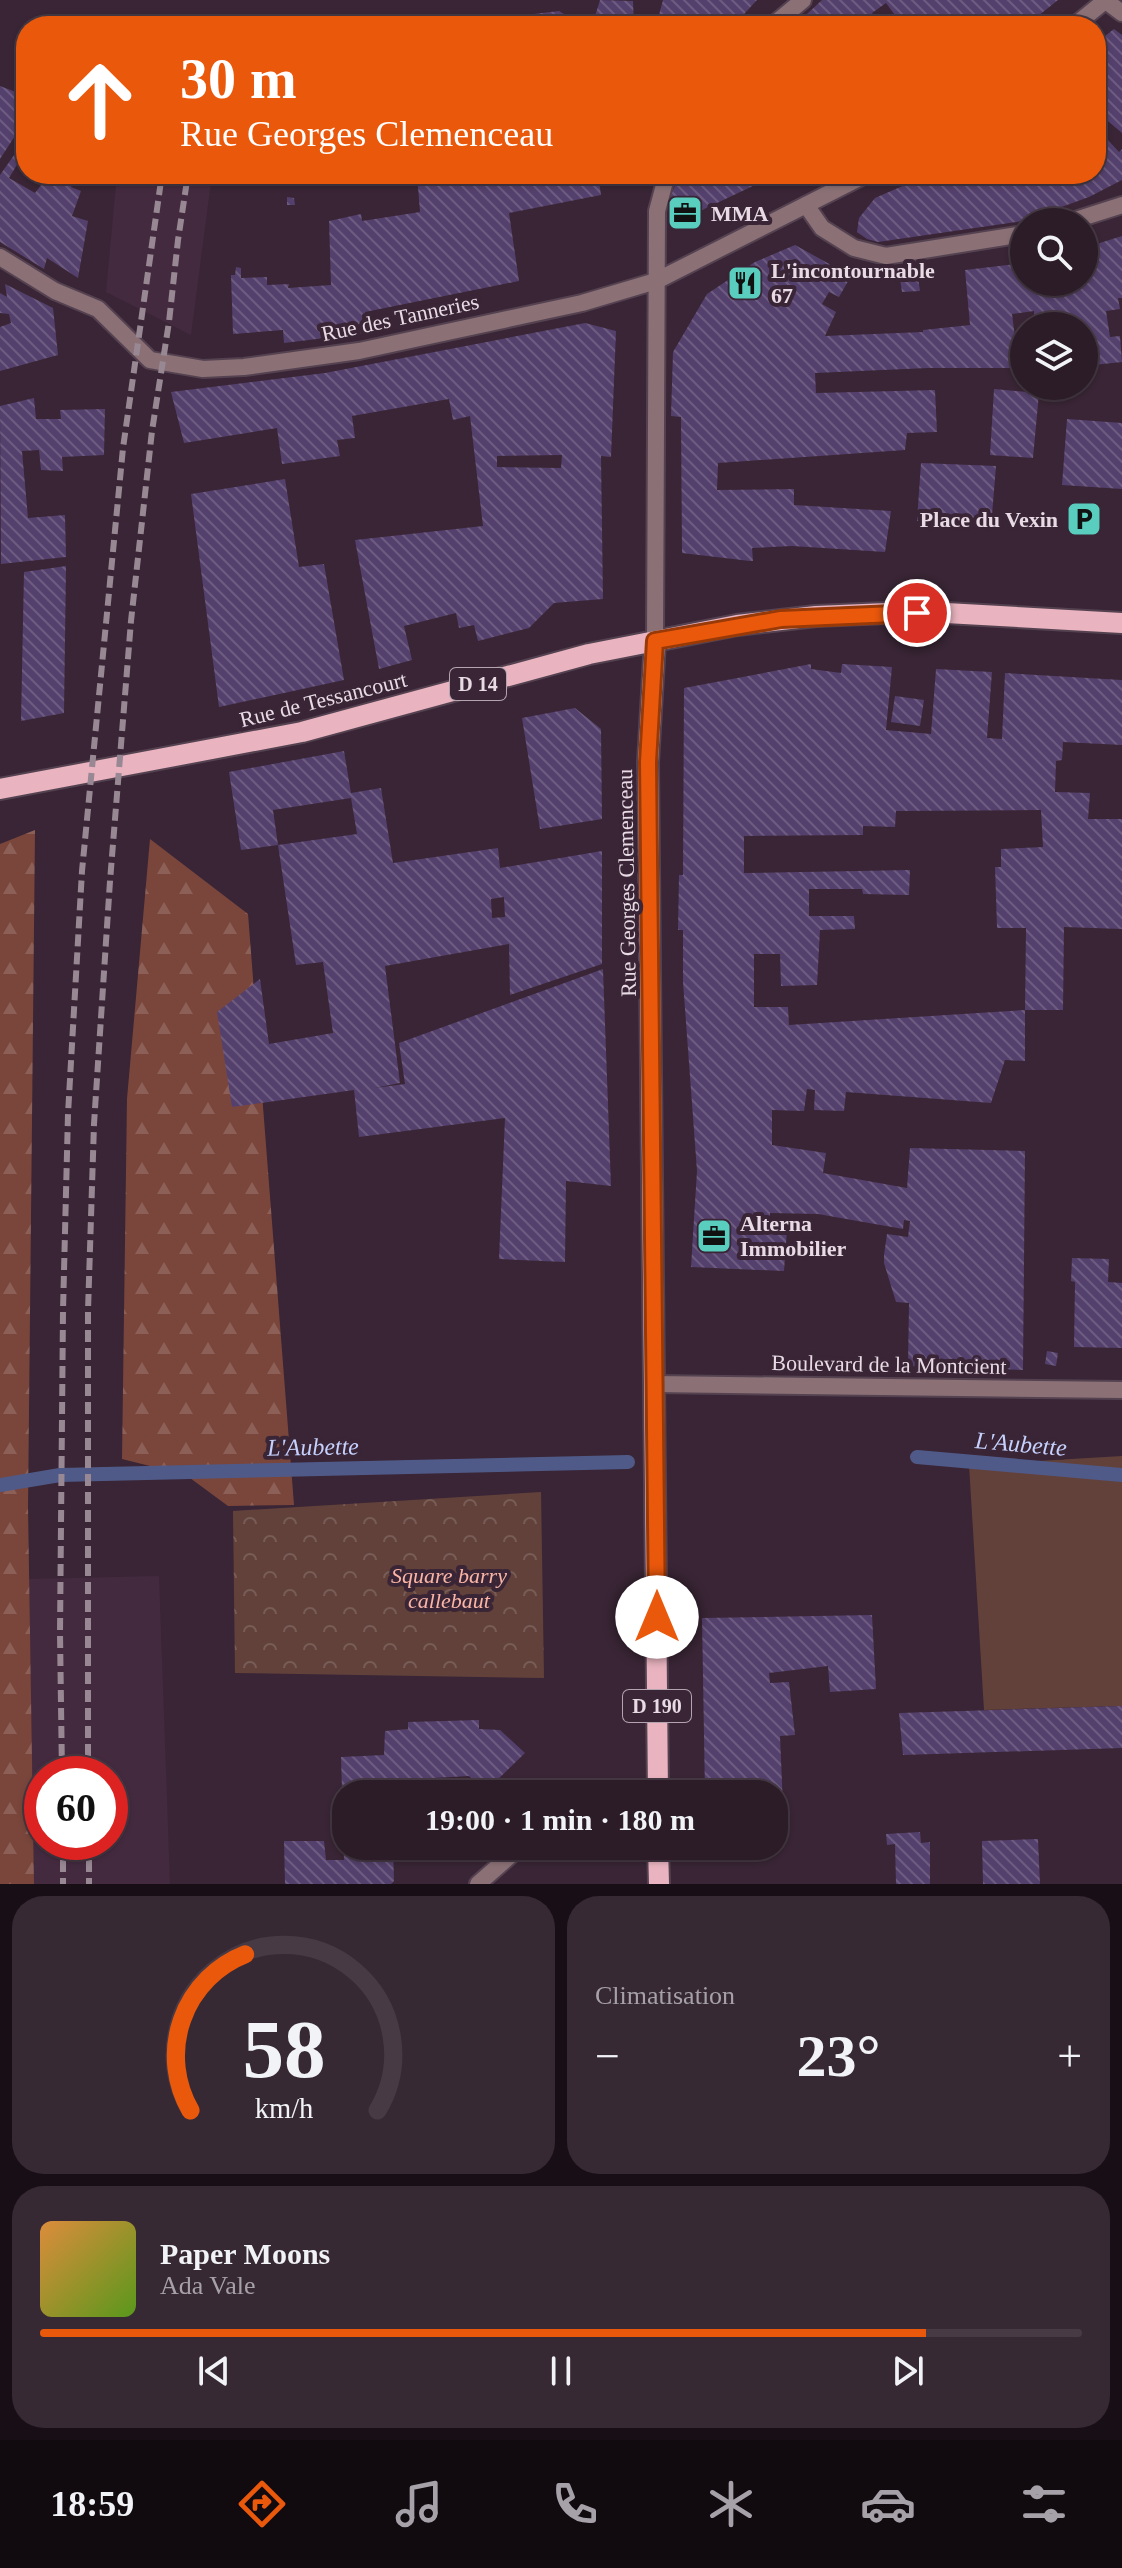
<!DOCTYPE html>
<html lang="fr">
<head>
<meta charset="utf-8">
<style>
	:root { --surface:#2b1c28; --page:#372934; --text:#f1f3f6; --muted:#a6a1a8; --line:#473a45; --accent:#ea580c }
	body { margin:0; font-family:"Times New Roman",serif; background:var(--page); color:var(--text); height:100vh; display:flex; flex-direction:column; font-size:30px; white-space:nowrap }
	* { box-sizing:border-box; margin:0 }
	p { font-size:26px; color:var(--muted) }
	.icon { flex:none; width:44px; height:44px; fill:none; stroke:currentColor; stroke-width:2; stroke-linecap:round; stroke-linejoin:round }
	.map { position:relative; height:1884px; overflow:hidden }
	.sheet { display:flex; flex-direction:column; gap:12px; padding:12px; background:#180f16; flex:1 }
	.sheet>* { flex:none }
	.guide { position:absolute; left:16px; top:16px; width:1090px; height:168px; border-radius:32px; box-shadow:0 2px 6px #0004,0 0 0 2px var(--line); background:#ea580c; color:#fff; overflow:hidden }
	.fabs { position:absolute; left:1010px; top:208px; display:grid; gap:16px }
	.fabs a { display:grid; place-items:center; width:88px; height:88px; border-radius:50%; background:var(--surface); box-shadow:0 2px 6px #0004,0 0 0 2px var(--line); font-size:40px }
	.speed { position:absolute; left:24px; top:1756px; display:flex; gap:16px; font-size:40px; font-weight:700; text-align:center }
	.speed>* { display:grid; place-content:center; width:104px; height:104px; border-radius:50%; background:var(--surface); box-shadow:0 2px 6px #0004,0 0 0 2px var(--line); line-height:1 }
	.speed .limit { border:12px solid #d22; background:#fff; color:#111 }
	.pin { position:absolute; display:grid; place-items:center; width:68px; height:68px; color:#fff; margin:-34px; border:4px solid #fff; border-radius:50%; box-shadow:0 2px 8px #0007 }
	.me { position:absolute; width:88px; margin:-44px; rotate:0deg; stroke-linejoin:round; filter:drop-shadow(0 0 6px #0008) }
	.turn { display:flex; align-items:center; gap:28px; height:168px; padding:0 32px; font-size:36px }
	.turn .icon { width:104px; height:104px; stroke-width:2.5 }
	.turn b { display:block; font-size:56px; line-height:68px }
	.big { font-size:60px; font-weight:600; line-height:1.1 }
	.sheet .widget { flex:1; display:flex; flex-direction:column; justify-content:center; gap:12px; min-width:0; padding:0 28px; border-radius:32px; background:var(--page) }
	.sheet .dial { align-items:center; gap:0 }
	.dial svg { height:208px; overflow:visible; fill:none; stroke:var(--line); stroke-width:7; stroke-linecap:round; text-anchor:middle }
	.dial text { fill:var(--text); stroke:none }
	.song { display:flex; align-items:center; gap:24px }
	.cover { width:96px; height:96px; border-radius:12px; background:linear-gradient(135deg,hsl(30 70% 55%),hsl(90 70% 35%)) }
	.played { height:8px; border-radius:4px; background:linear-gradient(90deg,var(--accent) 85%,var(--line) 85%) }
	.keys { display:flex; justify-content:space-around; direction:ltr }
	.heat { display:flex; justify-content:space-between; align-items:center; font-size:44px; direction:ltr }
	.sheet .tiles { flex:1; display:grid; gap:12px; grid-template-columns:1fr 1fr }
	.widget:last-child { grid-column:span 2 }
	.trip { position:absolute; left:332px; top:1780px; width:456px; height:80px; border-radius:32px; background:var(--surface); box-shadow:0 2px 6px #0004,0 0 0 2px var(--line); font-weight:600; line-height:80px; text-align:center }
	.dock { display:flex; height:128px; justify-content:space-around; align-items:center; background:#110b10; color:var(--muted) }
	.dock .icon { width:56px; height:56px }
	.dock .current { color:var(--accent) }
	.dock b { font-size:36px; color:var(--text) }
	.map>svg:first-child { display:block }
	.built { fill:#442a3f; fill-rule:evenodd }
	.forest { fill:url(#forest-firs) }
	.park { fill:url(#park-crowns) }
	.pitch { fill:#62413a }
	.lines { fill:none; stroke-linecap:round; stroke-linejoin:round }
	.stream { stroke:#505a88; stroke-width:14 }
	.building { fill:url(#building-back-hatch); fill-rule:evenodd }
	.service-casing { stroke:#554251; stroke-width:20 }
	.minor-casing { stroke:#554251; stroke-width:20 }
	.primary-casing { stroke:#554251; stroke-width:24 }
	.service { stroke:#8b7176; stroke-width:16 }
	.minor { stroke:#8b7176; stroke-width:16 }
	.primary { stroke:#e9b4c0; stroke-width:20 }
	.rail { stroke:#988894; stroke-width:6; stroke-dasharray:12 6; stroke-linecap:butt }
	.route-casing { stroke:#983908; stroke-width:20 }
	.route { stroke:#ea580c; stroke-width:14 }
	.labels { text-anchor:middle; stroke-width:8; stroke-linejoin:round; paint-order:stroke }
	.shield { fill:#392535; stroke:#b4a4b0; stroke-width:2 }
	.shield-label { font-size:20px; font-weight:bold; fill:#e8dbe5 }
	.poi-label { font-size:22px; font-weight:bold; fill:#e8dbe5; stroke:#392535; text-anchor:start }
	.street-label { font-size:22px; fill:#e8dbe5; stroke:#392535 }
	.park-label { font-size:22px; font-style:italic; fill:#fab5a6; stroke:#392535 }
	.water-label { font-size:24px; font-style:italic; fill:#c5d0fd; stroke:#392535 }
</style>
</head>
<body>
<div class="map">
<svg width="1122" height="1884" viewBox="0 0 1122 1884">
	<defs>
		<pattern id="forest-firs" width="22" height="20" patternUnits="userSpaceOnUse" patternTransform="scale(2)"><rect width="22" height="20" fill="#7a463b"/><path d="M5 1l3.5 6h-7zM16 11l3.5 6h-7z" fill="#8d6057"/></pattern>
		<pattern id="park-crowns" width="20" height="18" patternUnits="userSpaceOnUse" patternTransform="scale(2)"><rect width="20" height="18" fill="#62413a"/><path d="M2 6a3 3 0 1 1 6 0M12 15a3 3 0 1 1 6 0" fill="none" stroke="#785c56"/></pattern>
		<pattern id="building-back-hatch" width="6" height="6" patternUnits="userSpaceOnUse" patternTransform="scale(2)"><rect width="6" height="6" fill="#54406c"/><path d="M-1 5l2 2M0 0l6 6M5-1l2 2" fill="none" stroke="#6d5b81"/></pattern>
	</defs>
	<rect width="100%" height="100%" fill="#392535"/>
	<path class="built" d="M 117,174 L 212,174 L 191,335 L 106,292 Z
		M 159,1576 L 170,1884 L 34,1884 L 29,1579 ZM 42,1774 L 110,1774 L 110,1842 L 42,1842 Z"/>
	<path class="forest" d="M 35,830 L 28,1507 L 34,1884 L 0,1884 L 0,844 Z
		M 150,839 L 248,914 L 294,1505 L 228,1506 L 186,1475 L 122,1459 L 127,1099 Z"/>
	<path class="park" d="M 541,1492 L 544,1678 L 235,1673 L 233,1511 Z"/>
	<path class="pitch" d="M 1122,1456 L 1122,1706 L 984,1710 L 969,1465 Z"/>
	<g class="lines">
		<path class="stream" d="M 917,1457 L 1122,1475
			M 0,1485 L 60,1475 L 628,1462"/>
	</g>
	<path class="building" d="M 600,0 L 633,1 L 634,26 L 592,26 Z
		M 663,0 L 757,0 L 733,26 L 656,26 Z
		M 822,0 L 1058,0 L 1033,20 L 1028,15 L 1014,26 L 903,26 L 886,3 L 872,13 L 881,25 L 879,26 L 794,26 Z
		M 559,11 L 572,19 L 577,16 L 582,26 L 516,26 L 534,14 Z
		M 1114,29 L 1122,35 L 1122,133 L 1096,111 L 1096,43 Z
		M 0,86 L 26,96 L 26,119 L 0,159 Z
		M 1096,127 L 1119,152 L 1122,149 L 1122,180 L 1089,197 L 1023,221 L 878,242 L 867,239 L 857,232 L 859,218 L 875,198 L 930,174 L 1096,174 Z
		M 26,138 L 26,168 L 18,163 L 9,178 L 35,193 L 45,180 L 35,174 L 78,174 L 71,187 L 81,191 L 72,216 L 88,221 L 78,278 L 47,258 L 44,269 L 0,242 L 0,175 Z
		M 417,174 L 598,174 L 601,195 L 509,213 L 519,281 L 365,312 L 366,333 L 284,343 L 283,330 L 233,334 L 231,275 L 235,275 L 236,267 L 241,268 L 241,278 L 267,277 L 267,285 L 289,284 L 288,288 L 331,285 L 329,221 L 361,214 L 362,221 L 420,212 Z
		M 680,174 L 778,174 L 681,220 L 666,206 Z
		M 287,197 L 294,198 L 295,205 L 287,205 Z
		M 1122,236 L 1122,298 L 1118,298 L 1120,309 L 1106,311 L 1110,337 L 1120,336 L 1122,362 L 1084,366 L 1084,326 L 1036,326 L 1034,311 L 1012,314 L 1015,337 L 1024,336 L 1024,368 L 928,368 L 815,373 L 816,393 L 935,390 L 937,432 L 907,433 L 905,450 L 718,463 L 717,490 L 794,489 L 794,505 L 891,511 L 885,552 L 792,546 L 752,548 L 753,561 L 750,561 L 682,553 L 681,417 L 671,416 L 673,352 L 707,294 L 755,262 L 795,245 L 851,276 L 839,297 L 829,292 L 822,304 L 836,312 L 825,336 L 923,332 L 923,330 L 970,325 L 965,270 L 1024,263 L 1024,282 L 1084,282 L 1084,248 Z
		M 918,277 L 920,291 L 902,292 L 900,279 Z
		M 5,284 L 53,308 L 58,355 L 0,371 L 0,327 L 11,323 L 9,314 L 0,313 L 0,293 L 7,297 Z
		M 585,323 L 616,331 L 611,457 L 601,456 L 603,599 L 554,603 L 529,628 L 478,641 L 474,625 L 459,628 L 456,613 L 404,626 L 412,660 L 379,669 L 355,540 L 483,526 L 470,416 L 453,420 L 449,399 L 352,416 L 355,438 L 337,440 L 340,456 L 282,464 L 277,428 L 184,443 L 171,392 L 325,373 ZM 562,455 L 561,468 L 497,467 L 497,456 Z
		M 994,389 L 1039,393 L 1033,458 L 990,455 Z
		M 34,398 L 36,419 L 61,419 L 60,410 L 105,409 L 104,455 L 62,457 L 63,471 L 41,470 L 39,450 L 22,451 L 28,518 L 65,515 L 66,557 L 1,564 L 0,406 Z
		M 1067,419 L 1122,423 L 1122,489 L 1062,485 Z
		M 921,463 L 996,466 L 991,528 L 917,521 Z
		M 285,479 L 299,567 L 324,564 L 344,680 L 219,707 L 191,494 Z
		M 66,566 L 64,713 L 21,721 L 24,572 Z
		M 811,664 L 811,669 L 841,673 L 842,664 L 892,667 L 886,730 L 931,734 L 936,669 L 992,672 L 987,738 L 1002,739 L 1005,673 L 1122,680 L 1122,745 L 1063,742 L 1062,760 L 1056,761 L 1055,792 L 1090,793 L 1088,819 L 1122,819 L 1122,929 L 1064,927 L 1063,1010 L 1025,1010 L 1026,928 L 997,928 L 995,867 L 1001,867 L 1001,849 L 1043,847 L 1041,810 L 896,811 L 895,827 L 863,826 L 863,835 L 744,836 L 744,873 L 910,870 L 909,895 L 863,894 L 862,889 L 809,889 L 809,916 L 854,916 L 855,929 L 820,930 L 817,985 L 781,986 L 780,954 L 754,954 L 754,1007 L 788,1007 L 789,1025 L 1025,1010 L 1025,1061 L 1005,1060 L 991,1103 L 846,1092 L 844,1111 L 814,1110 L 815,1090 L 807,1089 L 804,1111 L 772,1110 L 772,1145 L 826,1153 L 823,1173 L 907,1188 L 910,1148 L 1025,1151 L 1023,1370 L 908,1366 L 909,1303 L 896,1302 L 884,1263 L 884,1255 L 887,1234 L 908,1237 L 910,1221 L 904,1220 L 903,1229 L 818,1214 L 770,1213 L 769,1229 L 787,1230 L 784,1271 L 691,1267 L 697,1171 L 683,982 L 683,930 L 678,930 L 679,875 L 683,875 L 684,688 Z
		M 895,696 L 924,700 L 920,726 L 891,722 Z
		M 575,708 L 601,729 L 602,819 L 540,829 L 522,718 Z
		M 344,751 L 351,793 L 381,788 L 393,863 L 498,848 L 500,868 L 602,851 L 602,964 L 510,995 L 509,944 L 385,966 L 400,1083 L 374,1088 L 405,1084 L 399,1043 L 603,969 L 611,1186 L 566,1181 L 565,1262 L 499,1259 L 505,1118 L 359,1137 L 354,1090 L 232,1107 L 217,1012 L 260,979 L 269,1044 L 333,1033 L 323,962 L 296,965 L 278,845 L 357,834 L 351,798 L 273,810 L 278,845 L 241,850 L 229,772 ZM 504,897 L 505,917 L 492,918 L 491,899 Z
		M 1072,1258 L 1109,1259 L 1108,1282 L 1122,1283 L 1122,1348 L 1074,1347 L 1075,1282 L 1071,1281 Z
		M 1047,1351 L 1058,1353 L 1056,1366 L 1045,1364 Z
		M 872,1615 L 876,1689 L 830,1692 L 828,1666 L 769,1673 L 770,1683 L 789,1682 L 795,1735 L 780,1736 L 783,1806 L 774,1806 L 774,1794 L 705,1794 L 702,1618 Z
		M 1122,1706 L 1122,1748 L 903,1755 L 899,1713 Z
		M 479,1720 L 479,1729 L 500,1730 L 525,1753 L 486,1791 L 469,1776 L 398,1780 L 398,1794 L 346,1794 L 346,1846 L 393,1846 L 394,1881 L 391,1884 L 285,1884 L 284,1841 L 324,1841 L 326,1860 L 344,1860 L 341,1757 L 384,1755 L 385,1731 L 408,1729 L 408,1722 Z
		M 920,1832 L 921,1843 L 930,1842 L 930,1884 L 896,1884 L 895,1844 L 887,1845 L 886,1834 Z
		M 1038,1839 L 1040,1884 L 983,1884 L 982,1841 Z"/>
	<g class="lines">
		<defs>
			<path id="service" d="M 1106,1 L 1122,13
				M 806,205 L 822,228 L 854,248 L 886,256 L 1024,234
				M 1069,222 L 1122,205"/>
			<path id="minor" d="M 772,26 L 803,0
				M 1074,26 L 1106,0
				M 0,257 L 55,291 L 98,309 L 150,360 L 203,369 L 244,367 L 359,351 L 582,303 L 656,281 L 867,174
				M 655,641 L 657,211 L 667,174
				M 655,1384 L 1122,1390
				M 478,1884 L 521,1846"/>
			<path id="primary" d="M 655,641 L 648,762 L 658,1794
				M 0,789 L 302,732 L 589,654 L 737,625 L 816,616 L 887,613 L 946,613 L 1122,623
				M 658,1846 L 659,1884"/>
		</defs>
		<use href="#service" class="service-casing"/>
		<use href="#minor" class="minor-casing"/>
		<use href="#primary" class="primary-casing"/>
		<use href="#service" class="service"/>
		<use href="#minor" class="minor"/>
		<use href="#primary" class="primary"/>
		<path class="rail" d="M 62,1774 L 60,1633 L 63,1311 L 68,1114 L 82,871 L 123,448 L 162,174
			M 88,1774 L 88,1311 L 94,1124 L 110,881 L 131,621 L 152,431 L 169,322 L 178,240 L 188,174
			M 63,1842 L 63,1884
			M 89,1842 L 89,1884"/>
	</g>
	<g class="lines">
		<defs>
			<path id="route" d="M 657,1617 L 648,762 L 655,641 L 781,619 L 917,613"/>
		</defs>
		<use href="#route" class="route-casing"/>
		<use href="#route" class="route"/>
	</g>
	<defs>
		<symbol id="office-square" viewBox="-11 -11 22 22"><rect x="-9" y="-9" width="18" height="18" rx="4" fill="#59cebf" stroke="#392535"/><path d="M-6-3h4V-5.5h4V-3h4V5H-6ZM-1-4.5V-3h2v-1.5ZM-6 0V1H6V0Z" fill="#111"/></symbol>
		<symbol id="restaurant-square" viewBox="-11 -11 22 22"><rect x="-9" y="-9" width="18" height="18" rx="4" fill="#59cebf" stroke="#392535"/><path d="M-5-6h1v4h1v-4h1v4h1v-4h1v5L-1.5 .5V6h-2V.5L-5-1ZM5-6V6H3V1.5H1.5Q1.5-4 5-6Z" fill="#111"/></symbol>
		<symbol id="parking-square" viewBox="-11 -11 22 22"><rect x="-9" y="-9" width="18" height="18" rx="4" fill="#59cebf" stroke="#392535"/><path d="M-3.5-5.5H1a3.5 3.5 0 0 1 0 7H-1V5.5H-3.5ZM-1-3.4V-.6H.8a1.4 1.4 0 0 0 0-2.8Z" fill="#111"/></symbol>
	</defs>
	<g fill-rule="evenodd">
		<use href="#office-square" x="665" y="193" width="40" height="40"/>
		<use href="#restaurant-square" x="725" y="263" width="40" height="40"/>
		<use href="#parking-square" x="1064" y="499" width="40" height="40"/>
		<use href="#office-square" x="694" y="1216" width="40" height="40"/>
	</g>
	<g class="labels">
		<g class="shield">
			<rect x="450" y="668" width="56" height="32" rx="6"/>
			<rect x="623" y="1690" width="68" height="32" rx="6"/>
		</g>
		<g class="shield-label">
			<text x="478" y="691">D 14</text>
			<text x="657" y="1713">D 190</text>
		</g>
		<g class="poi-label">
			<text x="711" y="221">MMA</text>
			<text x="771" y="278">L'incontournable<tspan x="771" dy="25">67</tspan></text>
			<text x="1058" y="527" text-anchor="end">Place du Vexin</text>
			<text x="740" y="1231">Alterna<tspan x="740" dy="25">Immobilier</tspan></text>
		</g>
		<g class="street-label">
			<text transform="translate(400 317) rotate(-12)" y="8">Rue des Tanneries</text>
			<text transform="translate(323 699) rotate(-14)" y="8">Rue de Tessancourt</text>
			<text transform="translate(626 883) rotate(-91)" y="8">Rue Georges Clemenceau</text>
			<text transform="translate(889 1364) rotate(1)" y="8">Boulevard de la Montcient</text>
		</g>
		<g class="park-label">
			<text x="449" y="1583">Square barry<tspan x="449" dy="25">callebaut</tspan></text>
		</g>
		<g class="water-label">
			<text transform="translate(1021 1444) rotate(5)" y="8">L'Aubette</text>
			<text transform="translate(313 1447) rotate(-1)" y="8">L'Aubette</text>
		</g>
	</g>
</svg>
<div class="fabs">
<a><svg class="icon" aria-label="search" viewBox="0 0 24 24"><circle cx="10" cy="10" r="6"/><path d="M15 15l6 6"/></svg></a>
<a><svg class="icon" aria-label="layers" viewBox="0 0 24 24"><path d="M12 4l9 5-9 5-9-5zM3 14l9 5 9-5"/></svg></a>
</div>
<div class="speed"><div class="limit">60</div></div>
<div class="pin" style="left:917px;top:613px;background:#d93025"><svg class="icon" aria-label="arrive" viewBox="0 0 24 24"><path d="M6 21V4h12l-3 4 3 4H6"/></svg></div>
<svg class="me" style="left:657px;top:1617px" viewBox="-20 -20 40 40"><circle r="19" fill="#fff"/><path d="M0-13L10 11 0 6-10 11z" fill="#ea580c"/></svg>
<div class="trip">19:00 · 1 min · 180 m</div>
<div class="guide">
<div class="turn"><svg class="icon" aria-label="ahead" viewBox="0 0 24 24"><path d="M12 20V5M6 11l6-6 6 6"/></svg><div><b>30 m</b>Rue Georges Clemenceau</div></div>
</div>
</div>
<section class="sheet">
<div class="tiles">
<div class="widget dial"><svg viewBox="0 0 100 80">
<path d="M14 69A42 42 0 1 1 86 69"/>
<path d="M14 69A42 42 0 0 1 35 9" stroke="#ea580c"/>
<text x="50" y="56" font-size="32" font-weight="700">58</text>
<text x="50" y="72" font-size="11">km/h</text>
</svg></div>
<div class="widget"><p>Climatisation</p>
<div class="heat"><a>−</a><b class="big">23°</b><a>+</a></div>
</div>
<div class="widget">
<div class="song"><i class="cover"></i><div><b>Paper Moons</b><p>Ada Vale</p></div></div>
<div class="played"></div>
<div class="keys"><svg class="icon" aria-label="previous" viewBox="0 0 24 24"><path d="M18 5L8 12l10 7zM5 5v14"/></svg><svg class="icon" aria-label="pause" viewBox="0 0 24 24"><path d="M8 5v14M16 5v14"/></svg><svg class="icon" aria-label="next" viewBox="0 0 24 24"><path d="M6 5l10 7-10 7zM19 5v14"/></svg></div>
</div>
</div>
</section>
<nav class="dock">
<b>18:59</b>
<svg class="icon current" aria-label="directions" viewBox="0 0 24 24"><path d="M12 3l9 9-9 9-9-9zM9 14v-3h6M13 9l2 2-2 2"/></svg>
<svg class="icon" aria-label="music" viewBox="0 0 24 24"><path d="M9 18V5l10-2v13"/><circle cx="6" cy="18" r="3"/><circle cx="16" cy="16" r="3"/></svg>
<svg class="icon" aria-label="phone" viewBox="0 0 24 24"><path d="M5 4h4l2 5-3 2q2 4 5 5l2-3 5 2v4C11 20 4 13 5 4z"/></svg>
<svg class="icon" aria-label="climate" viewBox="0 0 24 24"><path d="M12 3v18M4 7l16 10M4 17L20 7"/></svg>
<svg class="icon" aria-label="car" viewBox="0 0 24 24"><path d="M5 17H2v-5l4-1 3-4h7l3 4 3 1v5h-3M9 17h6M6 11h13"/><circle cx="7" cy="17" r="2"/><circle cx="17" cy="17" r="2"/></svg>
<svg class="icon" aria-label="filters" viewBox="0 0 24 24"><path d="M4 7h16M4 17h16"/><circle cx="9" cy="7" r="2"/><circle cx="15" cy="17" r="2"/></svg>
</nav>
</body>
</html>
